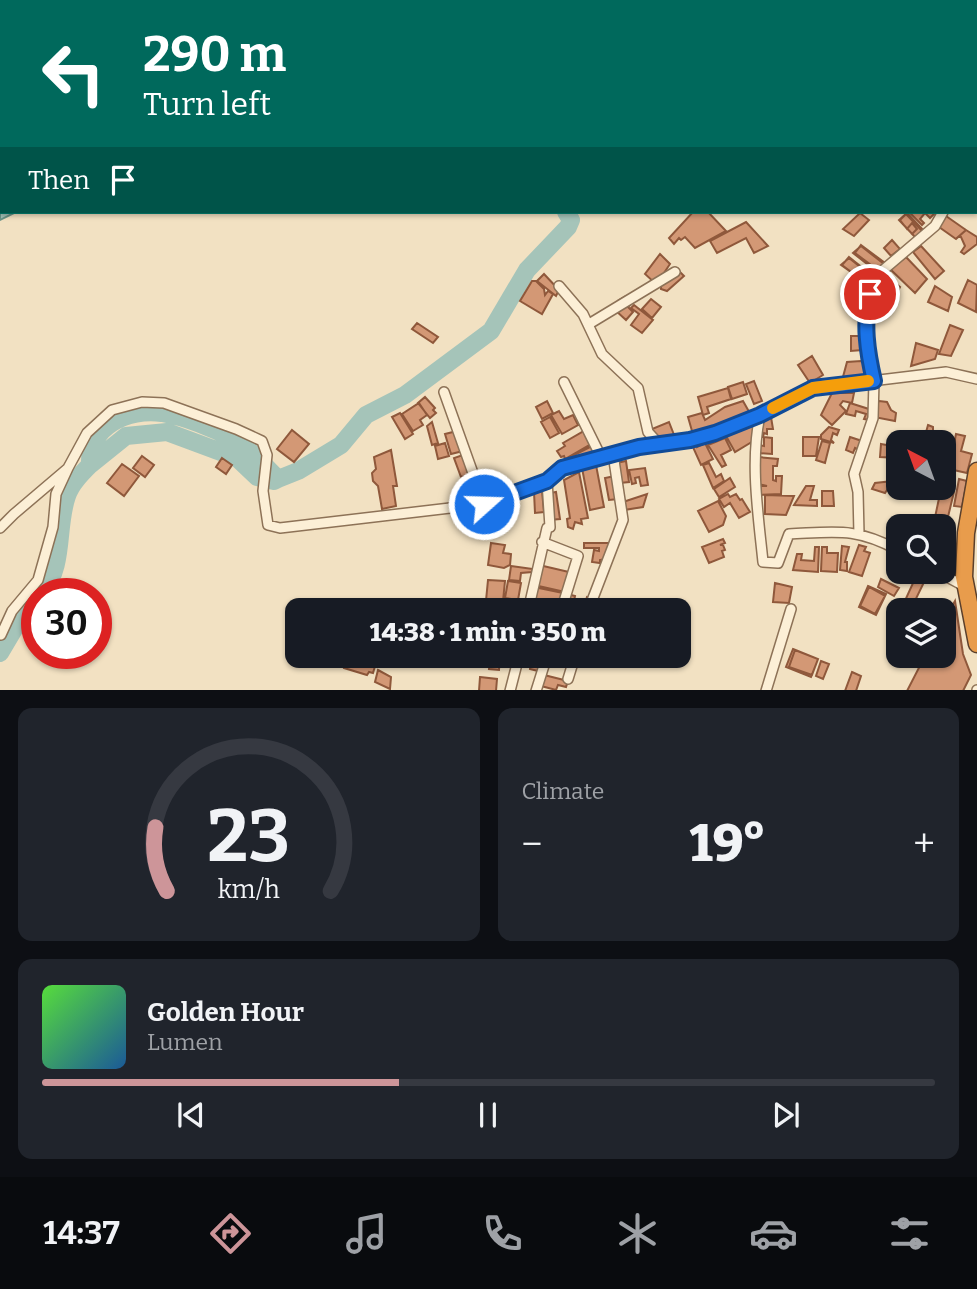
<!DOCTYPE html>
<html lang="en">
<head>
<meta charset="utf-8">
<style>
	:root { --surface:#171b24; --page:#20242c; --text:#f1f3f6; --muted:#9ea1a6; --line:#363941; --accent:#cd9599 }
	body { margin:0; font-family:Bitter,serif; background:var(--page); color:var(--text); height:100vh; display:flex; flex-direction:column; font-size:26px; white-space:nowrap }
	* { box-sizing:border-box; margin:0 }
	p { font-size:23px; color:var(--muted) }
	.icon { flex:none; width:38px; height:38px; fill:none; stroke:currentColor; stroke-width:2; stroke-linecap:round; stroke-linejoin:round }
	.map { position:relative; height:690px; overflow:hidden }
	.details { display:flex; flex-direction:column; gap:18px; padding:18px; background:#0d0f14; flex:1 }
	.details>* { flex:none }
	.banner { position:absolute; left:0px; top:0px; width:978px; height:214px; box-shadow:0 2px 5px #0004; background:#00695c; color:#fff; overflow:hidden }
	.needle { width:46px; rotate:319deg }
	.buttons { position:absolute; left:886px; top:430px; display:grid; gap:14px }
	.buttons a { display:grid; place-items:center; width:70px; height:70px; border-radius:14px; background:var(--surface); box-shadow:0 2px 5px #0004; font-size:35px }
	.speed { position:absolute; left:21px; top:578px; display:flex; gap:14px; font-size:35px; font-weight:700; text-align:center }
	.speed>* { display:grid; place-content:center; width:91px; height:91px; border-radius:50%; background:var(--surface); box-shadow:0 2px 5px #0004; line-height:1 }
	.speed .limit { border:10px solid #d22; background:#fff; color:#111 }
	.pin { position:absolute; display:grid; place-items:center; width:60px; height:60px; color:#fff; margin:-30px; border:4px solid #fff; border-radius:50%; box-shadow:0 2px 7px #0007 }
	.me { position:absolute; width:77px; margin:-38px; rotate:70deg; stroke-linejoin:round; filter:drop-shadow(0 0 5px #0008) }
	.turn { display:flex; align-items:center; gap:24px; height:147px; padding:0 28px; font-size:32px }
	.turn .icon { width:91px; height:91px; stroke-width:2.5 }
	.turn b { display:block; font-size:49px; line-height:60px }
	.then { display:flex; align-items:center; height:66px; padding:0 28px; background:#0003; gap:14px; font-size:26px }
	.big { font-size:52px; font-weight:800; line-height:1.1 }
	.details .card { flex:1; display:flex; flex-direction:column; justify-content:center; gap:10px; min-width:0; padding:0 24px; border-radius:14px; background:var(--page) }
	.details .dial { align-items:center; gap:0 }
	.dial svg { height:182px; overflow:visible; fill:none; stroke:var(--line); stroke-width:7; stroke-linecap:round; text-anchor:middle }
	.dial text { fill:var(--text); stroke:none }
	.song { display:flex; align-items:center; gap:21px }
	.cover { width:84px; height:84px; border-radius:10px; background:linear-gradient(135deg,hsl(110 70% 55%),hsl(210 70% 35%)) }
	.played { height:7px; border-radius:4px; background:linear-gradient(90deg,var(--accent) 40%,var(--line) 40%) }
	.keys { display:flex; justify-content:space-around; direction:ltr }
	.heat { display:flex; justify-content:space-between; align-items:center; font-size:38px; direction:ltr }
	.details .tiles { flex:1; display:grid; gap:18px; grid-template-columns:1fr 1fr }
	.card:last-child { grid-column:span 2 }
	.trip { position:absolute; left:285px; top:598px; width:406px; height:70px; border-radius:14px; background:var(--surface); box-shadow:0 2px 5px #0004; font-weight:800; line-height:70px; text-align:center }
	.tab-bar { display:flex; height:112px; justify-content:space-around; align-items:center; background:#090b0e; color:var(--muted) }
	.tab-bar .icon { width:49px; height:49px }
	.tab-bar .current { color:var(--accent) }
	.tab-bar b { font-size:32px; color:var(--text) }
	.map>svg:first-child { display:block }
	.water { fill:#a5c4b9; stroke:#6a9387; stroke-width:2 }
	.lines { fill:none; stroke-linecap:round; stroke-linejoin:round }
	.river { stroke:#a5c4b9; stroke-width:18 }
	.building { fill:#d39875; stroke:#8f583b; stroke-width:2 }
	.street-casing { stroke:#8d7257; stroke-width:12 }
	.highway-casing { stroke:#5b402c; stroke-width:19 }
	.street { stroke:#fcefd6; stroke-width:9 }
	.highway { stroke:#e89c4c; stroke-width:16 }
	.route-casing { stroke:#114b97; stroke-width:18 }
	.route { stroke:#1a73e8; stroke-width:12 }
	.slow { stroke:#f59e0b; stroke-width:12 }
</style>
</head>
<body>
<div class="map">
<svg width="977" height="691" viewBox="0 0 977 691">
	<rect width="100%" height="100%" fill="#f2e1c2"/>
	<path class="water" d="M 0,0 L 349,0 L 2,2 L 2,212 L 16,212 L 0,220 Z"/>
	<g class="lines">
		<path class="river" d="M 641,2 L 643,0
			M 90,465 L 126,436 L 167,432 L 237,458 L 257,477 L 274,481 L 278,479
			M 42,593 C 65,566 56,527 67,496 C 71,484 81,474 90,465 C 88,426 128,408 162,413 C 185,417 213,428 233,439 C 250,449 264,465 278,479 L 298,471 L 341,445 L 366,415 L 405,395 L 491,331 L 527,270 L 568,227 L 571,220 L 566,212
			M 0,653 L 19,621 L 37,600"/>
	</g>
	<path class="building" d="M 693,212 L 708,212 L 726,231 L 695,248 L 685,237 L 681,240 L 679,238 L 674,244 L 669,238 Z
		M 912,212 L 936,212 L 930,218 L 925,213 L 920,219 L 924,223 L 922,225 L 910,213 Z
		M 860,213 L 869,220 L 854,236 L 843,229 Z
		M 907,213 L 924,231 L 916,238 L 899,220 Z
		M 906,214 L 924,233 L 917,239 L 912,234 L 917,229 L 912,223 L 907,229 L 900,220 Z
		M 946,216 L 966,230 L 956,239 L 939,227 Z
		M 746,222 L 768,246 L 754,253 L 746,238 L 717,253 L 710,241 Z
		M 966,230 L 977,237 L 977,244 L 964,254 L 961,252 L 965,246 L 961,237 L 958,237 Z
		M 892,240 L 900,249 L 891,256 L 884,248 Z
		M 861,245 L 885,263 L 879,271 L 855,253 Z
		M 861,246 L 884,264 L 876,271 L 853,253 Z
		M 921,246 L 944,271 L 935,279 L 913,252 Z
		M 660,254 L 670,264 L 660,279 L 678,270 L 684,276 L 667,291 L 661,289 L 661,284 L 657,285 L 645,274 Z
		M 849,257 L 874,277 L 868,285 L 842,265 Z
		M 906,257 L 927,279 L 915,293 L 890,269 Z
		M 849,258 L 873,277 L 868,284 L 841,265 Z
		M 544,274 L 559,290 L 556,296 L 537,281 Z
		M 884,274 L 900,287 L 893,300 L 874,289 Z
		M 968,280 L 977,285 L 976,312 L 958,303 Z
		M 532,281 L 536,281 L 544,289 L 545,295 L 548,291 L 553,294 L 542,314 L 520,301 Z
		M 935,286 L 952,297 L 948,311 L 928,302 Z
		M 626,296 L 632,303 L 628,307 L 633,312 L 626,320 L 615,310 L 621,303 L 619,300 Z
		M 858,297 L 865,299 L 863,311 L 847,303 L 852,299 L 861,307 L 857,302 Z
		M 651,299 L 661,307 L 652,318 L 642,309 Z
		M 634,305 L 653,320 L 642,333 L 631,325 L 639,314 L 631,308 Z
		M 417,323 L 438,337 L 433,343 L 412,329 Z
		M 950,325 L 963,330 L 951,356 L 939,354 Z
		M 851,336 L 866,336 L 866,346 L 862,346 L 862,350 L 851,351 Z
		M 916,343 L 938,350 L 935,359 L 911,366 Z
		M 812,356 L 823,375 L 810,383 L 798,365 Z
		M 861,361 L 865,364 L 873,387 L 840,388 L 847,362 Z
		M 754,381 L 762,401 L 754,404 L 746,384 Z
		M 743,382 L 747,394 L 732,399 L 728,387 Z
		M 728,388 L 731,399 L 707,407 L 709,413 L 703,415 L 698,397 Z
		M 832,393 L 854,393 L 852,403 L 843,401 L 840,405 L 846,411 L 832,425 L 821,415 Z
		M 425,397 L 435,408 L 433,410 L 436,413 L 430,418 L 418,403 Z
		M 547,401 L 553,413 L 542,419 L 536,407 Z
		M 743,401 L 752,417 L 694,438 L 688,417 L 702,413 L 705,420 L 725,407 Z
		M 879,401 L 887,402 L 891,410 L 896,413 L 895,421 L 874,417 L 874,407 Z
		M 419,403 L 427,415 L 420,420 L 423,425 L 413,431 L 402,414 Z
		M 850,403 L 872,410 L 869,420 L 864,419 L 866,414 L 856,411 L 855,416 L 846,414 Z
		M 559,411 L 564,419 L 573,415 L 578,425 L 562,434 L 551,415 Z
		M 400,413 L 413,434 L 405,439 L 392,417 Z
		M 550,417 L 559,433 L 550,438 L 541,422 Z
		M 771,417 L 773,429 L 767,429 L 767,434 L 764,433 L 763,437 L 759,437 L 761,419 Z
		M 432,422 L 438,443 L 432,445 L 427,426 Z
		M 669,422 L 676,440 L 668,443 L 665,436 L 656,439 L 652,429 Z
		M 754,422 L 755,440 L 735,452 L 726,436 Z
		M 928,425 L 933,427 L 933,432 L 952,438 L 947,452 L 943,451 L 943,443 L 923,443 Z
		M 829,427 L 839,430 L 837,435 L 833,433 L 831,440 L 834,443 L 821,439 L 821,435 Z
		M 292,430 L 309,444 L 294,462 L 277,449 Z
		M 457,431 L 463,451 L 451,454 L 445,434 Z
		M 584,431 L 591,444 L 565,459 L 564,456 L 561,457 L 557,451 L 565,446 L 563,443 Z
		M 956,434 L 965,436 L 961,451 L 972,454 L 967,473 L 949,469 Z
		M 764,437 L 772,438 L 772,454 L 758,453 L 759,445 L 764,446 Z
		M 803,437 L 819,437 L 816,456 L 803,456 Z
		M 850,437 L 862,441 L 859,450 L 855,448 L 853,453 L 846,450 Z
		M 725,438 L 731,450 L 721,455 L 726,465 L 722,467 L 708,445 Z
		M 822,441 L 830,443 L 825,463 L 816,460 Z
		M 445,443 L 449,456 L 438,459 L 435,446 Z
		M 705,443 L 713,459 L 701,465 L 692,445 L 696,444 L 697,447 Z
		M 881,444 L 898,447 L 898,458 L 880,457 Z
		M 592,446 L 595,452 L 569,464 L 566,459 Z
		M 391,450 L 397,486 L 393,486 L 396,506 L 382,509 L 378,486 L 373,481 L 372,473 L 376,469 L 374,457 Z
		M 463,455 L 471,474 L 461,477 L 454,458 Z
		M 142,456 L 154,465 L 145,477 L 133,468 Z
		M 758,457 L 778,459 L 777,466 L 773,466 L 773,480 L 776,481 L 776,476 L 782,476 L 781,494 L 759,495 L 758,486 L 767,486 L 758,484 Z
		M 222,458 L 232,465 L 226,474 L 216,467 Z
		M 626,461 L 629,482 L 620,483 L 616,463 Z
		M 709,463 L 716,477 L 721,474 L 724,481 L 713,488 L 703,465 Z
		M 122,464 L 139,476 L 124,496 L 107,483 Z
		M 596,465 L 604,507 L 590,510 L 582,468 Z
		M 645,468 L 648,485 L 641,486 L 639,477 L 635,478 L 636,483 L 632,484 L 629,470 Z
		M 579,472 L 588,518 L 581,519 L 582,524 L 575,522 L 573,529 L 568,527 L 567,519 L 570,518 L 564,480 Z
		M 615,476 L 618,499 L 609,500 L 605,478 Z
		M 730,478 L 735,487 L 719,497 L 714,489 Z
		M 959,479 L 967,481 L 962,507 L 954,506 Z
		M 893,481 L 885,493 L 872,489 L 875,483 Z
		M 806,486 L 814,486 L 810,500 L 817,500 L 817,506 L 794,505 Z
		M 941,489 L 954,492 L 946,525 L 934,522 Z
		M 542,491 L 544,512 L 535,513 L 534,492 Z
		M 822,491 L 833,491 L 834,506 L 822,506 Z
		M 556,492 L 560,519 L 549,520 L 545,494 Z
		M 647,494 L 643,507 L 624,510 L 623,502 Z
		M 728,494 L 730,497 L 736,494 L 740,500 L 742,499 L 750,512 L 739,518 L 730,503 L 724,507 L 719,499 Z
		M 765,495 L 794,496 L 786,515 L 765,514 Z
		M 718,501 L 726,516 L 723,525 L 709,532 L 698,511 Z
		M 503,505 L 504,516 L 510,517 L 510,527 L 493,525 L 494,515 L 498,515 L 499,506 Z
		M 723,539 L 725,543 L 720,545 L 723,545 L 725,550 L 722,551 L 724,557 L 709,563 L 702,547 Z
		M 491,543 L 505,545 L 503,553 L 511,554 L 510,565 L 504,568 L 488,565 Z
		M 584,543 L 610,543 L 605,559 L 600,560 L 600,563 L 592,562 L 594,550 L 599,551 L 599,548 L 584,548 Z
		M 859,545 L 866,547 L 864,551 L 870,553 L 862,576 L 849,572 Z
		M 842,546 L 849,547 L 845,562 L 847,562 L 847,571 L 840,570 Z
		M 815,547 L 819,547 L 818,572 L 793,570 L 797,554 L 802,554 L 801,560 L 814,561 Z
		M 822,547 L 827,547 L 827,553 L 838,553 L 837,572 L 821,571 Z
		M 539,565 L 569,572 L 565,592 L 534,585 Z
		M 511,566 L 533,569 L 532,572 L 521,573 L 520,581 L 509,580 Z
		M 918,572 L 927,576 L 911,609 L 903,605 Z
		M 881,579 L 899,588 L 894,596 L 878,587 Z
		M 488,580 L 505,581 L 502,611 L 485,611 Z
		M 508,581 L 521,583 L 518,600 L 505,598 Z
		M 775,583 L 792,587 L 789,603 L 773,602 Z
		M 868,586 L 886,594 L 876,615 L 859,607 Z
		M 534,587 L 563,593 L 559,609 L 530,603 Z
		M 869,587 L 885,596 L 875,614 L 860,606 Z
		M 567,594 L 575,596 L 573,606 L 583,609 L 587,597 L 590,598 L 587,611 L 562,609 Z
		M 595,598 L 609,602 L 607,611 L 591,611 Z
		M 507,601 L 523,603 L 522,611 L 506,611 Z
		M 955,601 L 963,654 L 971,675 L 963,691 L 907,691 L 925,656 L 943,656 L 943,622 Z
		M 793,649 L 818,659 L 811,677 L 786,667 Z
		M 795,650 L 818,659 L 812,675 L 789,667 Z
		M 347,656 L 353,657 L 378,656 L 373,673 L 369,672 L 367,675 L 344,668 Z
		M 490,656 L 500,656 L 499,670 L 489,669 Z
		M 522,656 L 539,656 L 539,659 L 541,659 L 538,671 L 530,669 L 531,661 L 528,660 L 527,666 L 520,664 Z
		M 821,661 L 829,664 L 823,679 L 816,676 Z
		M 378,670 L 391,677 L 390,689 L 375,682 Z
		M 852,672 L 861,676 L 856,691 L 845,691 Z
		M 544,675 L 568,681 L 566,687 L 558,685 L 556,690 L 541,686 Z
		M 480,677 L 497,679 L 496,691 L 479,691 Z"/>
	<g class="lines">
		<defs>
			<path id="street" d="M 810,0 L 811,2
				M 625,2 L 627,0
				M 559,286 L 583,314 L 602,354 L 638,388 L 648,432 L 658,443
				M 589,324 L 675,272
				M 564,382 L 601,457
				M 444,392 L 484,504
				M 760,415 C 750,462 758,513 763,562 L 778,563 L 789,534 C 836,532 855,527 898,550
				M 0,528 L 14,514 L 67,469
				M 859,534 L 858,492 L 854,474 L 873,418 L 874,381 L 867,349 L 866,310 L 875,277 L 935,226 L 943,212
				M 542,542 L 578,556 L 561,611
				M 938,572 L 966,587
				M 528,611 L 547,528 L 550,527 L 547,481
				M 588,611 L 623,520 L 613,454
				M 1,635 L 12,611 L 38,580 L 53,527 L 56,494 L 68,468 L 87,433 L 112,410 L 142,402 L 164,403 L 236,429 L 262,441 L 267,455 L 263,491 L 268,525 L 280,528 L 484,504 L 547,481 L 562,468 L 639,447 L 690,440 L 714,433 L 760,415 L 813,388 L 946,372 L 977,379
				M 568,679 L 575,656
				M 510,691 L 519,656
				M 536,691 L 547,656
				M 766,691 L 791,609
				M 977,691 L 977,690"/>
			<path id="highway" d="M 977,471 L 966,533 L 964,577 L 977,644"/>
		</defs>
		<use href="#street" class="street-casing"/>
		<use href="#highway" class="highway-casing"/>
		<use href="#street" class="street"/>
		<use href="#highway" class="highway"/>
	</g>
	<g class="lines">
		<defs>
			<path id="route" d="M 484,504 L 547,481 L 562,468 L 639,447 L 690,440 L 715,433 L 760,415 L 813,388 L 874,381 C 867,351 863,323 870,294"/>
		</defs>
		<use href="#route" class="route-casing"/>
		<use href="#route" class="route"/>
		<path class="slow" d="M 773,408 L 813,388 L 868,381"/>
	</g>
</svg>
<div class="buttons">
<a><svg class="needle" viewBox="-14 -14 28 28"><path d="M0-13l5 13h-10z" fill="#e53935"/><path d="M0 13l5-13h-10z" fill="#9ea1a6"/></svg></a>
<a><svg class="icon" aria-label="search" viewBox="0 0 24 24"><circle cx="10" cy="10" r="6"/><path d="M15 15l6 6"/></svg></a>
<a><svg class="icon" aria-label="layers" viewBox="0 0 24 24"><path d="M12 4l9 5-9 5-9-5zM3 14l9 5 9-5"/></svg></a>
</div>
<div class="speed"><div class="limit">30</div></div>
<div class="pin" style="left:870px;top:294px;background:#d93025"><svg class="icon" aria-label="arrive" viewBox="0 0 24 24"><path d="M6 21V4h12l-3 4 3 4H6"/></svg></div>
<svg class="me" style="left:484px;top:504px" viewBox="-20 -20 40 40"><circle r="17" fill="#1a73e8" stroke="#fff" stroke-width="3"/><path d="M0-11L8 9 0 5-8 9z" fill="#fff"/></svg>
<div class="trip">14:38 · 1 min · 350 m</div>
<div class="banner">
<div class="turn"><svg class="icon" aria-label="left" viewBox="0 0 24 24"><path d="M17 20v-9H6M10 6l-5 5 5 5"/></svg><div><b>290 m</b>Turn left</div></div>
<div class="then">Then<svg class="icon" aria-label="arrive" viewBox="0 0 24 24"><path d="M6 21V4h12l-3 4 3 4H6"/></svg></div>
</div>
</div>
<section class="details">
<div class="tiles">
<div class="card dial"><svg viewBox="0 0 100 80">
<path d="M14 69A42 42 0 1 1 86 69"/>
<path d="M14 69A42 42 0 0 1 9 41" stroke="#cd9599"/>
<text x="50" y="56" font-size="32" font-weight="700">23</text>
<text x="50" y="72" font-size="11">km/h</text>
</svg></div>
<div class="card"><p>Climate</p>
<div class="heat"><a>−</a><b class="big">19°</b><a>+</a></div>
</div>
<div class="card">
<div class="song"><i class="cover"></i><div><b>Golden Hour</b><p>Lumen</p></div></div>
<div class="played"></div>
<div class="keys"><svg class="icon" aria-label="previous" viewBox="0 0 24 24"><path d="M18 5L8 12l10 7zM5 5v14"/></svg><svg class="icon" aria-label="pause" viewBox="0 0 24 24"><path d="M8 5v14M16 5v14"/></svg><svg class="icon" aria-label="next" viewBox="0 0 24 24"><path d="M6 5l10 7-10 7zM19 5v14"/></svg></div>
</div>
</div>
</section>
<nav class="tab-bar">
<b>14:37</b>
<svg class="icon current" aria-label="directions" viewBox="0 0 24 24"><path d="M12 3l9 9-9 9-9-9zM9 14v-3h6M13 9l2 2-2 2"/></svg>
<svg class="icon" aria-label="music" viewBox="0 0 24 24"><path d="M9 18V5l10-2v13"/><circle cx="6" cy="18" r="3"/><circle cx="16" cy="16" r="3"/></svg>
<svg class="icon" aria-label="phone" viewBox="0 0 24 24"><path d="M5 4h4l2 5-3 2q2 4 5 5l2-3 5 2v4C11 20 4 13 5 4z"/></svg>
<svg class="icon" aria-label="climate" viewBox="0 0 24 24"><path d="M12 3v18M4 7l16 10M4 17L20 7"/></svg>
<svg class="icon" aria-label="car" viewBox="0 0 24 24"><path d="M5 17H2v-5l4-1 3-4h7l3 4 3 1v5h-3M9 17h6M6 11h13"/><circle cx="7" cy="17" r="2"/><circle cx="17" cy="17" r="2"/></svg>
<svg class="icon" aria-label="filters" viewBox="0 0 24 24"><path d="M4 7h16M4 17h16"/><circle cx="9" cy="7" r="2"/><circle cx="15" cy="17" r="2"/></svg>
</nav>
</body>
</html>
